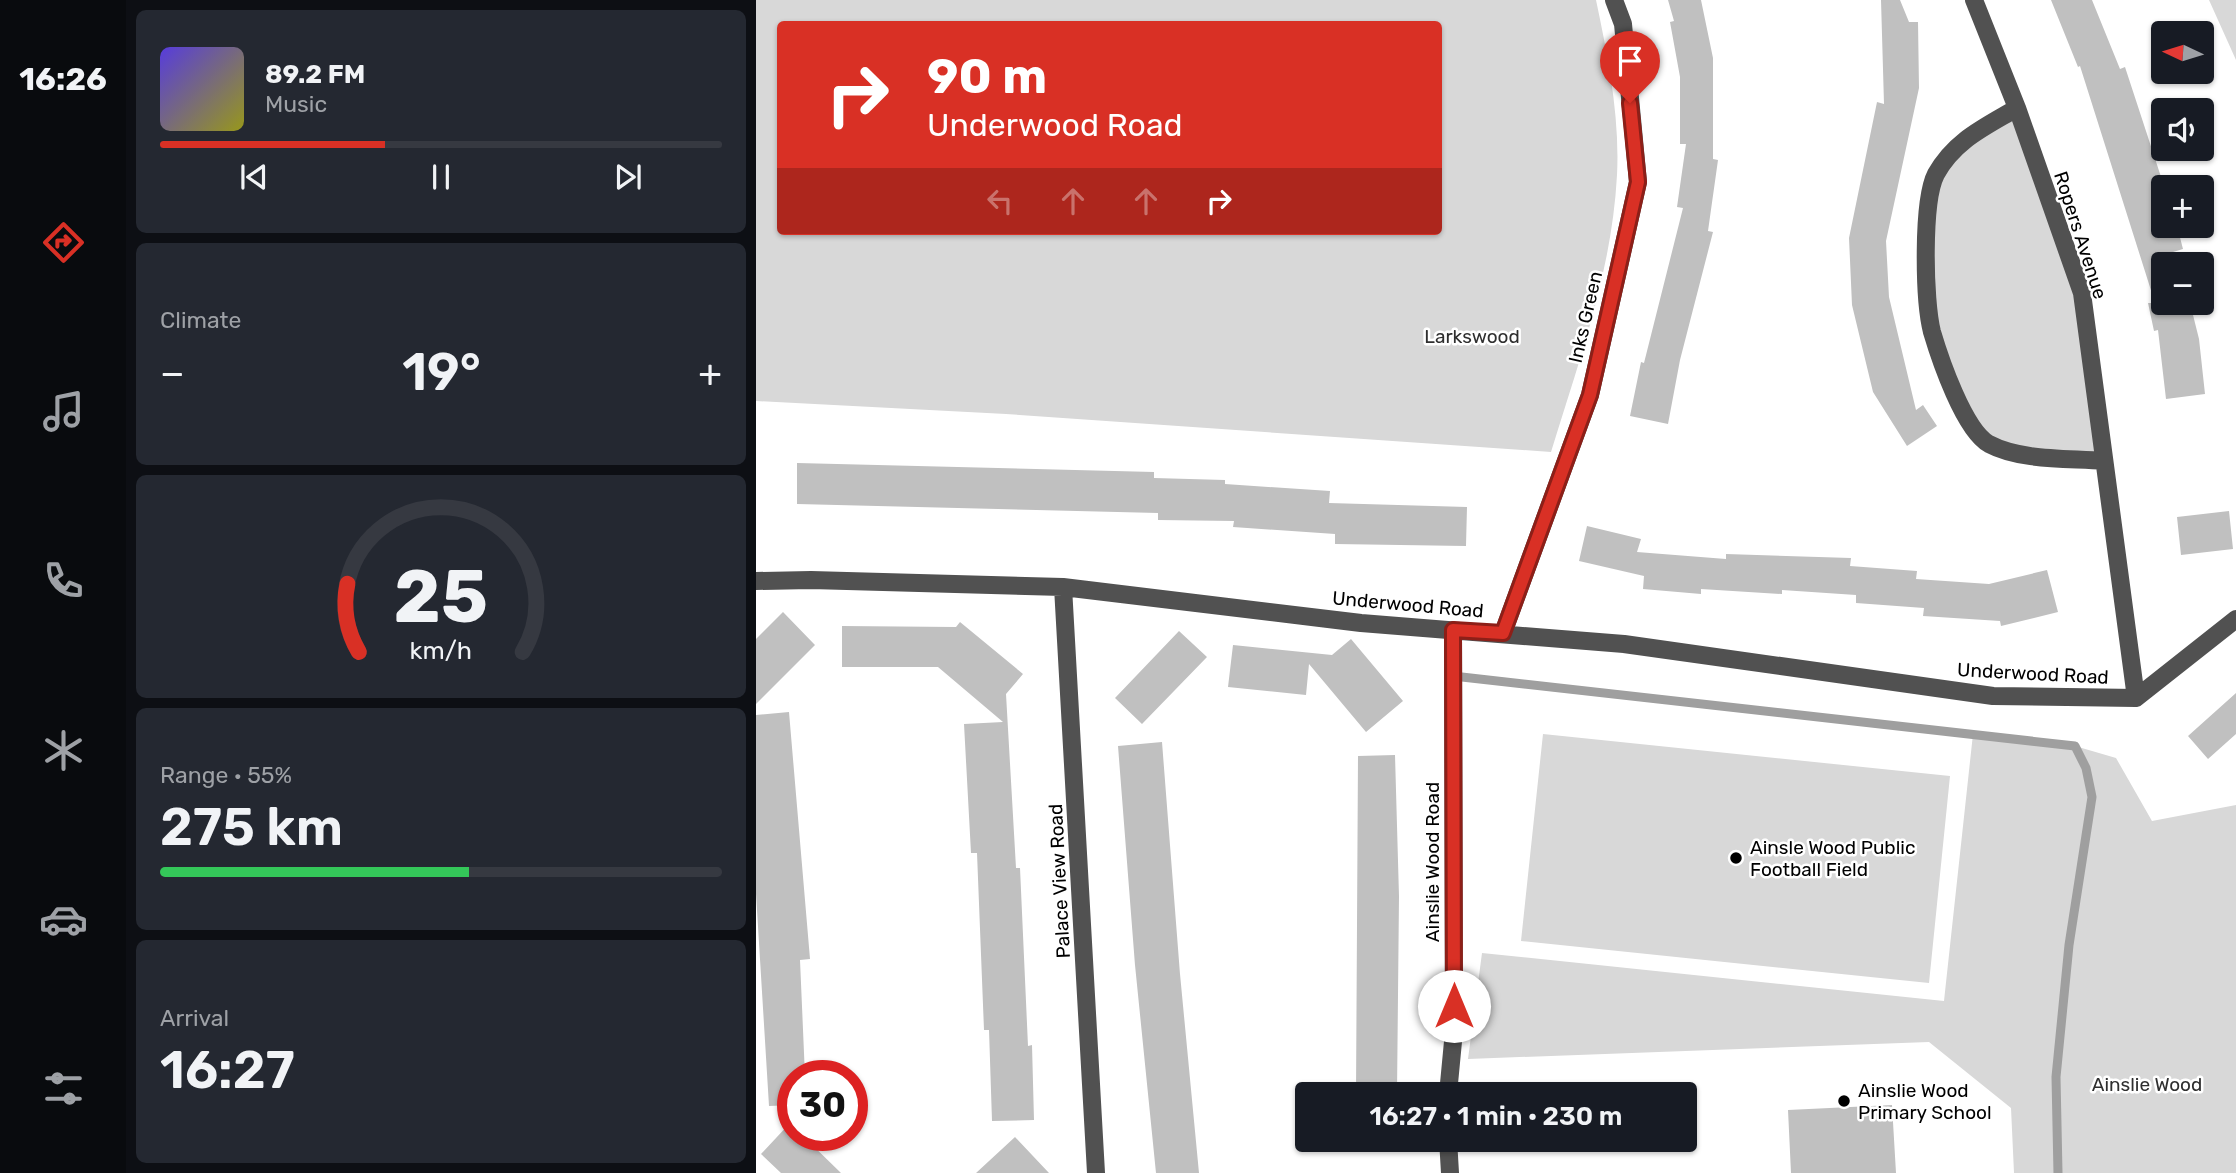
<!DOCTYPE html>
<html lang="en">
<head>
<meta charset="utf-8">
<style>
	:root { --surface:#171b24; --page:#242831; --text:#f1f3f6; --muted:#9ea1a6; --line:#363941; --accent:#d93025 }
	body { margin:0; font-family:Rubik,sans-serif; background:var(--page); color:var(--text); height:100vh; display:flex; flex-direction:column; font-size:26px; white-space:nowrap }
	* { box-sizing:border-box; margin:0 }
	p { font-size:23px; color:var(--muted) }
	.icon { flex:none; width:38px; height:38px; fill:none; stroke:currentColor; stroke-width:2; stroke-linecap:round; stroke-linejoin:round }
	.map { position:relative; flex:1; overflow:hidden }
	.panel { display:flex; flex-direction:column; gap:10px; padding:10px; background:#0d0f14; width:630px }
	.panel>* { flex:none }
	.top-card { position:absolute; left:21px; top:21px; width:665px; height:214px; border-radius:7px; box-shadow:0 2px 5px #0004; background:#d93025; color:#fff; overflow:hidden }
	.needle { width:46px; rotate:274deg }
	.tools { position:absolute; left:1395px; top:21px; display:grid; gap:14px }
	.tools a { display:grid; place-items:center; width:63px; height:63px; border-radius:7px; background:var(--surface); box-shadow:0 2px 5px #0004; font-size:35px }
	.speed { position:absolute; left:21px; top:1060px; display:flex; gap:14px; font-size:35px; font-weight:700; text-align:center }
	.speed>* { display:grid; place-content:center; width:91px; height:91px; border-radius:50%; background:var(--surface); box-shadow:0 2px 5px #0004; line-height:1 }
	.speed .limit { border:10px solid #d22; background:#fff; color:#111 }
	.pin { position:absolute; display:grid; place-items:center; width:60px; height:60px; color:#fff; margin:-72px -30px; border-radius:50% 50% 50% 0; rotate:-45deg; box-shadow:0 0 7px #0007 }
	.pin .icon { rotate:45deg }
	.me { position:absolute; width:77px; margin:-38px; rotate:0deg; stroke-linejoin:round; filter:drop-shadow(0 0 5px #0008) }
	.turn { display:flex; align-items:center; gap:24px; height:147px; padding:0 35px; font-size:32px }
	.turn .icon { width:91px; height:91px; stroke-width:2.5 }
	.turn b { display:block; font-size:49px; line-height:60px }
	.lanes { display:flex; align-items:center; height:66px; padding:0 35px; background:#0003; justify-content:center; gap:35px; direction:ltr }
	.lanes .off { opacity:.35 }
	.big { font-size:52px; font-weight:600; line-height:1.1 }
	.panel .widget { flex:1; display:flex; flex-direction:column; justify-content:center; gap:10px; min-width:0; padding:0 24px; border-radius:10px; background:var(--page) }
	.panel .dial { align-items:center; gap:0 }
	.dial svg { height:182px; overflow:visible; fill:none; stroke:var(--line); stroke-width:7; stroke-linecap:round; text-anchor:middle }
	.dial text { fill:var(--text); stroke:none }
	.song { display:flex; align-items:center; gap:21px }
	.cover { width:84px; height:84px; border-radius:10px; background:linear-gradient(135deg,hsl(250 70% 55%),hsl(60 70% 35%)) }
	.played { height:7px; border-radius:4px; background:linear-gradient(90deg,var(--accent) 40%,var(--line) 40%) }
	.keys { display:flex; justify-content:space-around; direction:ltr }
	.heat { display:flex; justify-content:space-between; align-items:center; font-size:38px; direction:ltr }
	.charge { height:10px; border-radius:5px; background:linear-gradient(90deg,#34c759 55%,var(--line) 0) }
	.trip { position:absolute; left:539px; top:1082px; width:402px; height:70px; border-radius:7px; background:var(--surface); box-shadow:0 2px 5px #0004; font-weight:600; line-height:70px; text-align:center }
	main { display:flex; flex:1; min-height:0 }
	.tab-bar { display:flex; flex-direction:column; width:126px; justify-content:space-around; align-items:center; background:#090b0e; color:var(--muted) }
	.tab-bar .icon { width:49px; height:49px }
	.tab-bar .on { color:var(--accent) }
	.tab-bar b { font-size:32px; color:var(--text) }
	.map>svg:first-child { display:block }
	.green { fill:#d8d8d8; fill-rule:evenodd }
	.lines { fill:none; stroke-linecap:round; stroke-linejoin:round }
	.stream { stroke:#9f9f9f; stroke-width:9 }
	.building { fill:#c0c0c0 }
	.minor { stroke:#515151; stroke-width:18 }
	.route-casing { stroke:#8d1f18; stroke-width:18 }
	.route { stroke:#d93025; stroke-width:12 }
	.poi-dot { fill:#000; stroke:#fff; stroke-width:2.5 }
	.labels { text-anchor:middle; stroke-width:5; stroke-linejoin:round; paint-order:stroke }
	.street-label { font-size:19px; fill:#000; stroke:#fff }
	.park-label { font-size:19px; fill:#2f2f2f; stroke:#fff }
	.poi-label { font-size:19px; fill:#000; stroke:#fff; text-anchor:start }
</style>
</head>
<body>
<main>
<nav class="tab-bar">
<b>16:26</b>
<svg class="icon on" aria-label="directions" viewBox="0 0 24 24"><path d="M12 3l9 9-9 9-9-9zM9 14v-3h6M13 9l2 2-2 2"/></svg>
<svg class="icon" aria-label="music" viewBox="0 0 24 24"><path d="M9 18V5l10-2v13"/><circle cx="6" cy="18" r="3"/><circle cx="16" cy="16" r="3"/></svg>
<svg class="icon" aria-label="phone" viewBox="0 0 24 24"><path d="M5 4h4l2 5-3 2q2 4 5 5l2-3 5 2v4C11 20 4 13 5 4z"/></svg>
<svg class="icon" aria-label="climate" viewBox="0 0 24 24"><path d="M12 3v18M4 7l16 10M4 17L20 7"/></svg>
<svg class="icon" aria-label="car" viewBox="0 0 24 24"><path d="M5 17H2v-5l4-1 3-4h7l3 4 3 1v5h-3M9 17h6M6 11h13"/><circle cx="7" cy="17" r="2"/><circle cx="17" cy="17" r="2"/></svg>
<svg class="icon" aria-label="filters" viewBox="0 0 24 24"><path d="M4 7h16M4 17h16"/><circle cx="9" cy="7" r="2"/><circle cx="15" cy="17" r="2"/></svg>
</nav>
<section class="panel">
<div class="widget">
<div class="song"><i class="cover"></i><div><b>89.2 FM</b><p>Music</p></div></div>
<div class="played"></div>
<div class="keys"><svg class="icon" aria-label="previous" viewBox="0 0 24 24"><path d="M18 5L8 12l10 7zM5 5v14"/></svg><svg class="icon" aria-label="pause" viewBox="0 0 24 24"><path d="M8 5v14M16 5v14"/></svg><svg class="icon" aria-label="next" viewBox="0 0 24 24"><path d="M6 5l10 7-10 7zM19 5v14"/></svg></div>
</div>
<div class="widget"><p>Climate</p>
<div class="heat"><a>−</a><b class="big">19°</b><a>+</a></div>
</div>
<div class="widget dial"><svg viewBox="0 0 100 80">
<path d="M14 69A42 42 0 1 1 86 69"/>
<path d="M14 69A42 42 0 0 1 9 39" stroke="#d93025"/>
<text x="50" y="56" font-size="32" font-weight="700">25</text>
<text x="50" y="72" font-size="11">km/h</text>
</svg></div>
<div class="widget"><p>Range · 55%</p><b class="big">275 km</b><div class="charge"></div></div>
<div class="widget"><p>Arrival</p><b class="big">16:27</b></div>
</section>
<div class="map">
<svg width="1480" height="1173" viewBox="0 0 1480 1173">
	<rect width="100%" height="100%" fill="#fff"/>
	<path class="green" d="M 0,0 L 840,0 C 852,57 864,117 861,175 C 856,271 823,361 795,452 L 250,414 L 0,401 ZM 682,24 L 682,231 L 24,231 L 24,24 Z
		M 1453,0 L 1480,0 L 1480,60 Z
		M 1261,108 L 1326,293 L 1348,461 L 1232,443 L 1175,330 L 1179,176 Z
		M 787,734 L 1194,776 L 1173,983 L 765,941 Z
		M 1217,734 L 1319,746 L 1360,758 L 1396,821 L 1480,805 L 1480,1173 L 1258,1173 L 1255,1108 L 1173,1042 L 712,1059 L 726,953 L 1188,1001 Z"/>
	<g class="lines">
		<path class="stream" d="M 697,676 L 1319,746 L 1330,768 L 1336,797 L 1313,945 L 1300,1077 L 1302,1173"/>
	</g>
	<path class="building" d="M 912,0 L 945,0 L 957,58 L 957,159 L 962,160 L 952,231 L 957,232 L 924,360 L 912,424 L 874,416 L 885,362 L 888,363 L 927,208 L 921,207 L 930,144 L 924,144 L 924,77 L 914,22 L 918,21 Z
		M 1125,0 L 1144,0 L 1153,22 L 1162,22 L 1163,88 L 1130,241 L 1133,297 L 1160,410 L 1167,405 L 1181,426 L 1151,446 L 1117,392 L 1096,305 L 1093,238 L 1121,102 L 1128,104 Z
		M 1295,0 L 1336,0 L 1364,69 L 1369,67 L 1407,183 L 1407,226 L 1421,226 L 1427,249 L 1407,255 L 1407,303 L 1434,303 L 1443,339 L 1449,394 L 1410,399 L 1402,330 L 1398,331 L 1392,303 L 1399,303 L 1324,66 L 1322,67 Z
		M 41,463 L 398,472 L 398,478 L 469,480 L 469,484 L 574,491 L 573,503 L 711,507 L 710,546 L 579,544 L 579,534 L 477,527 L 478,521 L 402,520 L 402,513 L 41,504 Z
		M 1473,511 L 1477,549 L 1425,555 L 1421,517 Z
		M 831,526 L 885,539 L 881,552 L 970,559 L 970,554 L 1095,558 L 1094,566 L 1161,571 L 1160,579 L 1233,584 L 1291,570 L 1302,612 L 1245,626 L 1244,621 L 1167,616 L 1168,608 L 1100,603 L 1100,595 L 1026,590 L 1026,594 L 945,589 L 945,594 L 887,589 L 888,576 L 823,561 Z
		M 27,612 L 59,645 L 0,704 L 0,639 Z
		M 204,622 L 267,674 L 250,694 L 260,868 L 264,868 L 272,1046 L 276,1045 L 278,1120 L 236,1121 L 233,1030 L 228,1030 L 221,853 L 215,853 L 208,724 L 247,722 L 182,667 L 86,667 L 86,626 L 200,627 Z
		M 423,631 L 451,657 L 386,724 L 359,698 Z
		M 595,639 L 647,701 L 610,732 L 553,664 L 550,695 L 472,687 L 477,645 L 576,655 Z
		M 1480,693 L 1480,734 L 1452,759 L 1432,736 Z
		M 33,712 L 54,959 L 44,960 L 49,1076 L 37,1076 L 37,1105 L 13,1106 L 0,894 L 0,715 Z
		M 406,742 L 424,974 L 443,1173 L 400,1173 L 379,965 L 362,746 Z
		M 639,755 L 643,896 L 641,1094 L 600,1094 L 602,756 Z
		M 1136,1105 L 1140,1173 L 1035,1173 L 1032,1110 Z
		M 34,1123 L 37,1136 L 47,1136 L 85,1173 L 25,1173 L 5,1154 Z
		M 259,1137 L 293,1173 L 220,1173 Z"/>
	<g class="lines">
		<path class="minor" d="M 1218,0 L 1261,108 L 1326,293 L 1380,698
			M 1261,108 C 1229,127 1199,140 1180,174 C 1166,201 1168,301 1176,332 C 1184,359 1208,430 1233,444 C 1265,461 1313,458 1348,461
			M 0,581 L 55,580 L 307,587 L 605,623 L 868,644 L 1237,696 L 1380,698 L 1480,619
			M 307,587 L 340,1173
			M 747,633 L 834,395 L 882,182 L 867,24 L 858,0
			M 692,1094 L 698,1031 L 697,630
			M 692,1139 L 694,1173"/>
	</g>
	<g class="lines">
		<defs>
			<path id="route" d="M 698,1006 L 697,630 L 747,633 L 834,395 L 882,182 L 874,103"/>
		</defs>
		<use href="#route" class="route-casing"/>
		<use href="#route" class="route"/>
	</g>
	<g class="poi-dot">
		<circle cx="980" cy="858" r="7"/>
		<circle cx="1088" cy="1101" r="7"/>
	</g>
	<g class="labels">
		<g class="street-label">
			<text transform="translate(1325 235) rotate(72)" y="7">Ropers Avenue</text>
			<text transform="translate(829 317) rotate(-77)" y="7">Inks Green</text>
			<text transform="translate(652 604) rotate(5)" y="7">Underwood Road</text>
			<text transform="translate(1277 673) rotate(3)" y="7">Underwood Road</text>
			<text transform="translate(676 862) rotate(-90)" y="7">Ainslie Wood Road</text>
			<text transform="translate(303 881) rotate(-93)" y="7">Palace View Road</text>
		</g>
		<g class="park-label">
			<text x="716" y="343">Larkswood</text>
			<text x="1391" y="1091">Ainslie Wood</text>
		</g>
		<g class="poi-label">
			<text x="994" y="854">Ainsle Wood Public<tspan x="994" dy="22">Football Field</tspan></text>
			<text x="1102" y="1097">Ainslie Wood<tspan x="1102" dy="22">Primary School</tspan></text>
		</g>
	</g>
</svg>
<div class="tools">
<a><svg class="needle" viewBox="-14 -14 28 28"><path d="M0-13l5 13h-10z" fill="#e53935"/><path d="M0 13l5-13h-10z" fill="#9ea1a6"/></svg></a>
<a><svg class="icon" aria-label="sound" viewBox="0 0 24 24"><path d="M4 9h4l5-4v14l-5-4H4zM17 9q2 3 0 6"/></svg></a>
<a>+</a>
<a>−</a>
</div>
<div class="speed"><div class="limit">30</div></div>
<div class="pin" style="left:874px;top:103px;background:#d93025"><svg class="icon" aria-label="arrive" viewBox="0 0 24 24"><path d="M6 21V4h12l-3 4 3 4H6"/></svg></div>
<svg class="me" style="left:698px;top:1006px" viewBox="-20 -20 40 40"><circle r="19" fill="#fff"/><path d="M0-13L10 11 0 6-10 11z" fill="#d93025"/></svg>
<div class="trip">16:27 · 1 min · 230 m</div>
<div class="top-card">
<div class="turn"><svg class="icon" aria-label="right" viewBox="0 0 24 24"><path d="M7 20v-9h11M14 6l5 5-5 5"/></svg><div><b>90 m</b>Underwood Road</div></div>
<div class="lanes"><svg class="icon off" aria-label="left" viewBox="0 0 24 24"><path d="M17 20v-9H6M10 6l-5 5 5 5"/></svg><svg class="icon off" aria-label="ahead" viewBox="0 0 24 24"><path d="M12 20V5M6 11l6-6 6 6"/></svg><svg class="icon off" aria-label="ahead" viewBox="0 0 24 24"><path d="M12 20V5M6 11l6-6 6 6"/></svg><svg class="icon" aria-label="right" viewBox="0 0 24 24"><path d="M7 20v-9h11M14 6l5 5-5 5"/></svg></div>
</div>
</div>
</main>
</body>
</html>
